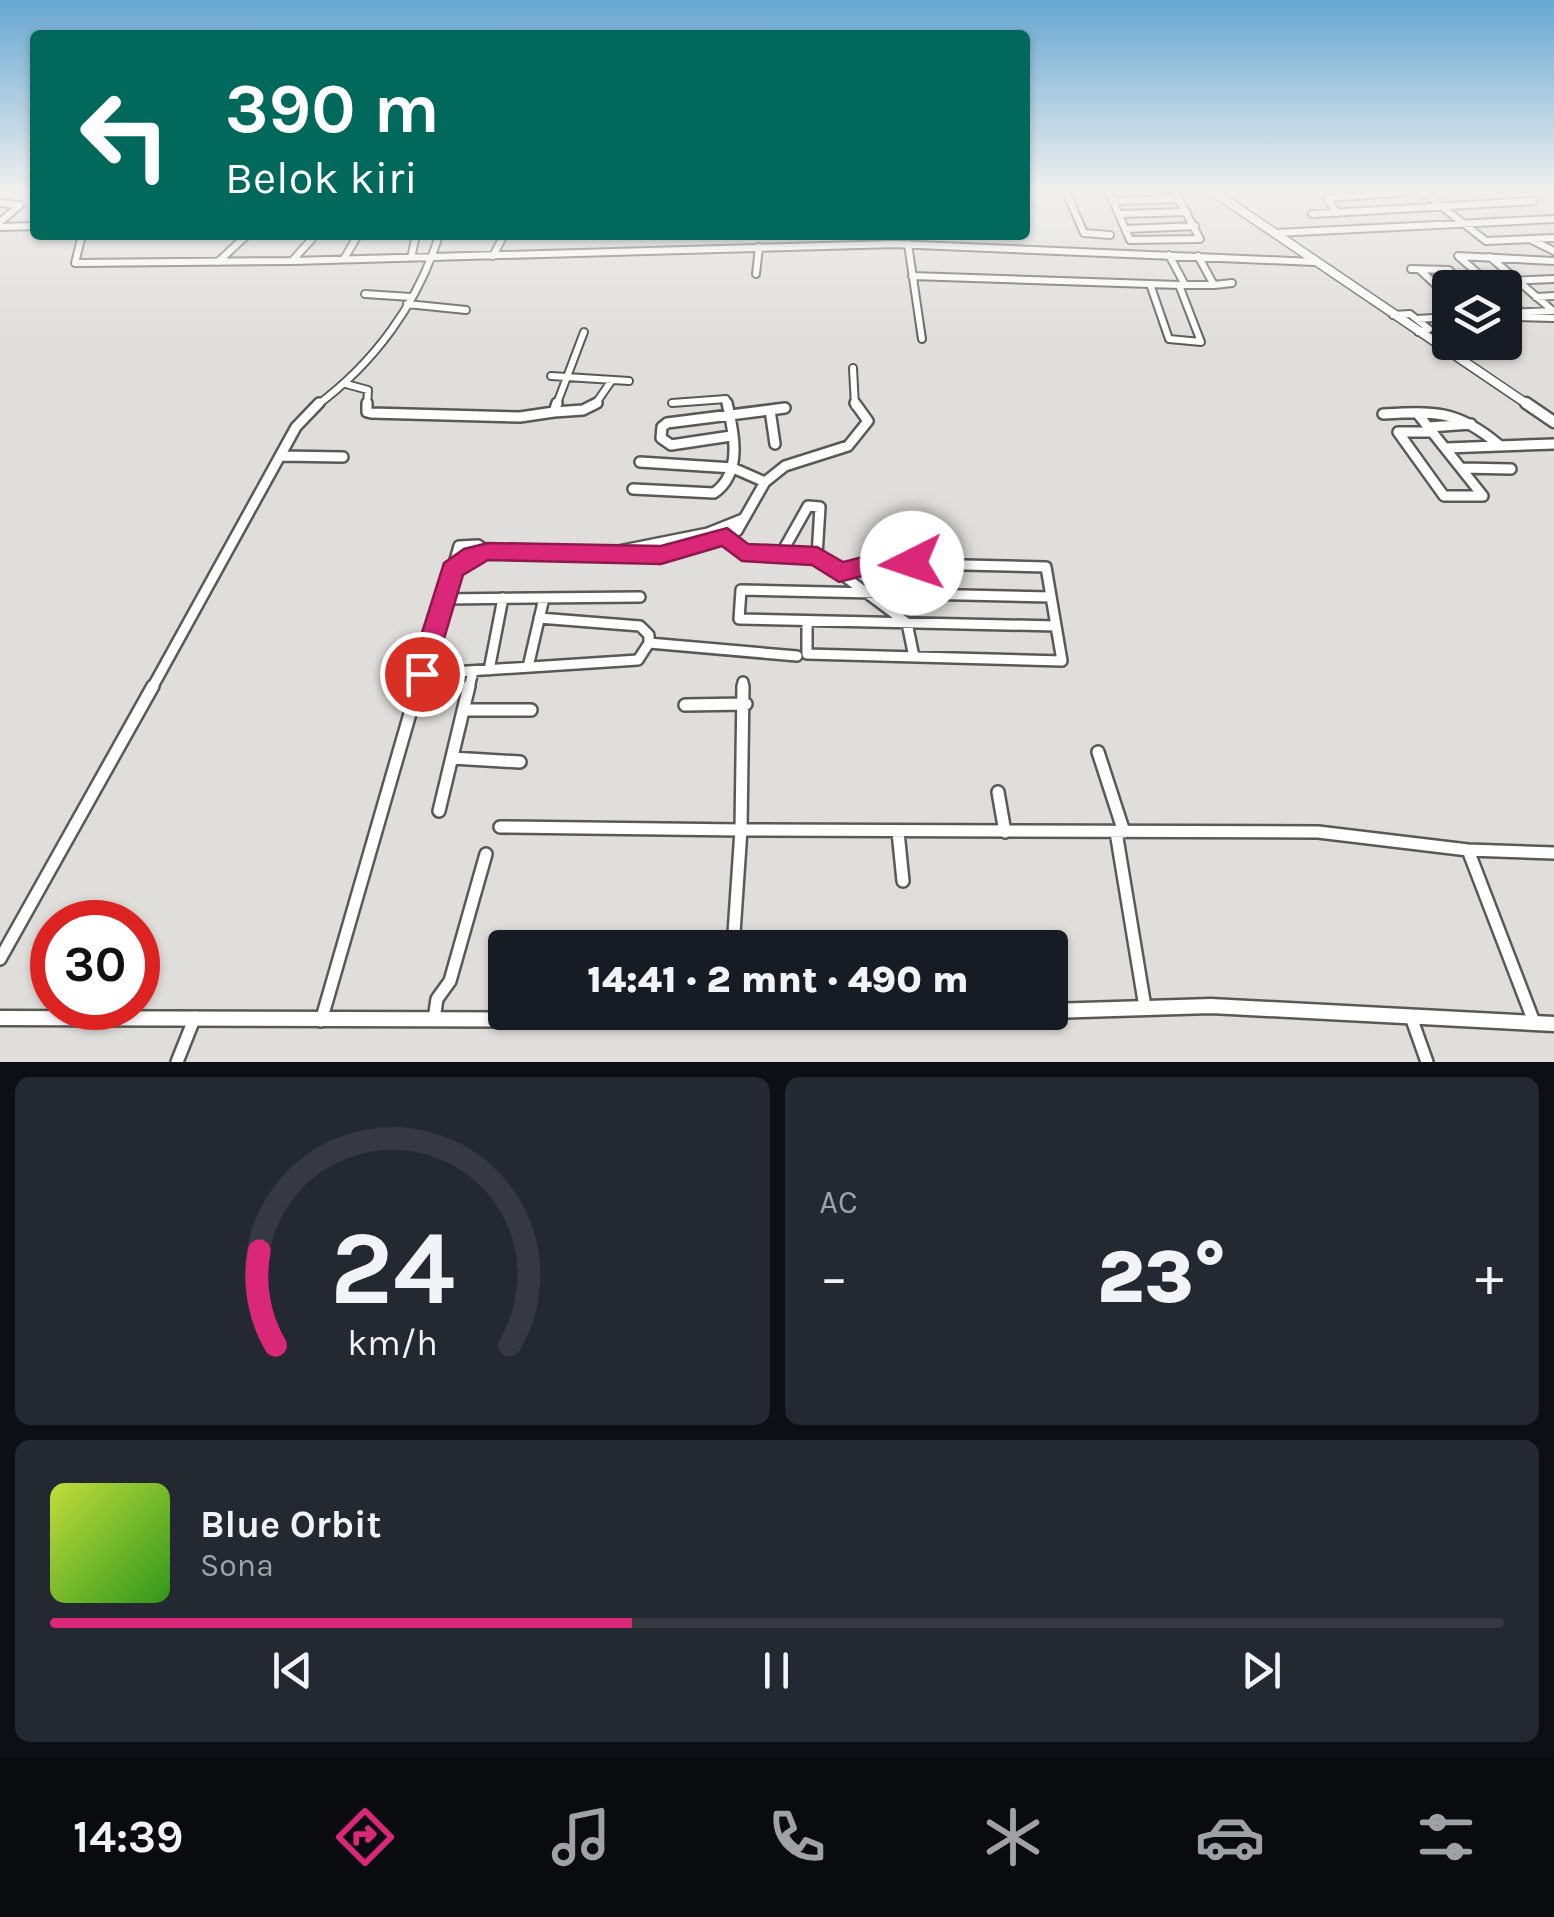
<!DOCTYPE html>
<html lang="id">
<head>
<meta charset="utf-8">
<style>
	:root { --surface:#171b24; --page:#242831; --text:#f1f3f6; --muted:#9ea1a6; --line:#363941; --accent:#db2777 }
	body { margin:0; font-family:Karla,sans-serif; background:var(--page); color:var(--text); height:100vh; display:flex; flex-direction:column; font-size:38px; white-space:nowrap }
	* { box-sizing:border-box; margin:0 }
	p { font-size:32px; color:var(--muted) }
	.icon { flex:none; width:55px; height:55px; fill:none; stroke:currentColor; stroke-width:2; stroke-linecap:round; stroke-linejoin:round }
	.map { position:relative; height:1062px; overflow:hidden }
	.details { display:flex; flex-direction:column; gap:15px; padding:15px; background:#0d0f14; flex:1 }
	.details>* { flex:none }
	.hud { position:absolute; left:30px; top:30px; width:1000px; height:210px; border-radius:10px; box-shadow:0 2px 8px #0004; background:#00695c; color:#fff; overflow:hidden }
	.buttons { position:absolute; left:1432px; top:270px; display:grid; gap:20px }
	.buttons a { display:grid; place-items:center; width:90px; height:90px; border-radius:10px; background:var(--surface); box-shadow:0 2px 8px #0004; font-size:50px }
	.speed { position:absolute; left:30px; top:900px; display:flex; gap:20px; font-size:50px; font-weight:700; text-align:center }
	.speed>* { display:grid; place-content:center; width:130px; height:130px; border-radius:50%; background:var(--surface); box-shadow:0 2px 8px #0004; line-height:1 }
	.speed .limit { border:15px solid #d22; background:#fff; color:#111 }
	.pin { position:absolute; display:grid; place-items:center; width:85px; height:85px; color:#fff; margin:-42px; border:5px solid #fff; border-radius:50%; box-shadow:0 2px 10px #0007 }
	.me { position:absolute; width:110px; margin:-55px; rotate:266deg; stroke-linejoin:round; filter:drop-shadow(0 0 8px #0008) }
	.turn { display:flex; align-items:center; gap:35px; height:210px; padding:0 30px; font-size:45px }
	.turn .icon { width:130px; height:130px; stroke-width:2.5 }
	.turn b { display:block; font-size:70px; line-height:85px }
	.big { font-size:75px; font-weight:800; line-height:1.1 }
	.details .card { flex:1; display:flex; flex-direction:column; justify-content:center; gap:15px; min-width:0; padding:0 35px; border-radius:15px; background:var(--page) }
	.details .dial { align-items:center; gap:0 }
	.dial svg { height:260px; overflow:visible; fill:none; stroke:var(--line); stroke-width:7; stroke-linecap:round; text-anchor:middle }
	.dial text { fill:var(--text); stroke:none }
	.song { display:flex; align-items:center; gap:30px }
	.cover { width:120px; height:120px; border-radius:15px; background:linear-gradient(135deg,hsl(70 70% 55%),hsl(110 70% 35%)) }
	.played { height:10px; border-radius:5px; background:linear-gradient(90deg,var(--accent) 40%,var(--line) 40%) }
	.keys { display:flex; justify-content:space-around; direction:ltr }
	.heat { display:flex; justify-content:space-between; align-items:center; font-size:55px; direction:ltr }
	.details .tiles { flex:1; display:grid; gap:15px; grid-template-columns:1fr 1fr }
	.card:last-child { grid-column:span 2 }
	.trip { position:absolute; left:488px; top:930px; width:580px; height:100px; border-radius:10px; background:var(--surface); box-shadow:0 2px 8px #0004; font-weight:800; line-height:100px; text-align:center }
	.dock { display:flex; height:160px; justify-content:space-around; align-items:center; background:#090b0e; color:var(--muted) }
	.dock .icon { width:70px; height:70px }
	.dock .current { color:var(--accent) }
	.dock b { font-size:45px; color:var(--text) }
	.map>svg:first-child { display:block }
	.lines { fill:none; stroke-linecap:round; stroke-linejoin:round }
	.minor-far2-casing { stroke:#5a5955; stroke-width:10 }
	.minor-far1-casing { stroke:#5a5955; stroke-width:14 }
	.minor-casing { stroke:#5a5955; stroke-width:16 }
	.major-far2-casing { stroke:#5a5955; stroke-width:11 }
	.major-far1-casing { stroke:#5a5955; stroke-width:15 }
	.major-casing { stroke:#5a5955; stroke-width:19 }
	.minor-far2 { stroke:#fff; stroke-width:6 }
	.minor-far1 { stroke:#fff; stroke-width:9 }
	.minor { stroke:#fff; stroke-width:11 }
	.major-far2 { stroke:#fff; stroke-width:8 }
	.major-far1 { stroke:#fff; stroke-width:10 }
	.major { stroke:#fff; stroke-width:14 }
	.route { fill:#db2777; stroke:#8e194d; stroke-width:2.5 }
</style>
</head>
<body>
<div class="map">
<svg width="1554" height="1062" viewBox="0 0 1554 1062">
	<rect width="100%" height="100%" fill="#dfdeda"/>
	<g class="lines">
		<defs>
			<path id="minor-far2" d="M 1066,192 L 1084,233 L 1110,235
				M 1109,192 L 1130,240 L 1200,239 L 1175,192
				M 1423,192 L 1486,241 L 1554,238
				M 1114,201 L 1179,199
				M 0,203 L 20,205 L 0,222
				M 1337,213 L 1327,198 L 1409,192
				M 1120,214 L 1187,212
				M 1312,214 L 1533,201
				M 0,227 L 35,226
				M 1126,229 L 1195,226
				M 1276,233 L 1554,219
				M 82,235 L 75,263 L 292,261
				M 312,239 L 292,261 L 895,244 L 1314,262
				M 1532,240 L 1554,251
				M 908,244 L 922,339
				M 493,256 L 504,235
				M 1198,256 L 1214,285 L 1232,283
				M 1490,257 L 1552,310
				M 411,258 L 416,235
				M 344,259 L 358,235
				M 1554,261 L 1458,256 L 1488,282 L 1554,279
				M 218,262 L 247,235
				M 1411,269 L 1449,270 L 1461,282
				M 1420,270 L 1450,298
				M 756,274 L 759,247
				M 912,276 L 1150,284 L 1169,339 L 1201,342 L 1179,285 L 1185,285 L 1169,255
				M 1435,283 L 1488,282 L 1495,288
				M 1150,284 L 1179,285
				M 1185,285 L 1214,285
				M 365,294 L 411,297
				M 1505,297 L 1520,311
				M 1536,297 L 1554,296
				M 407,304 L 466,310
				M 1505,313 L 1552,311
				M 1393,315 L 1410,314 L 1429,329 L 1418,332
				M 1517,317 L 1554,318
				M 1417,319 L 1450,317
				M 853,368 L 855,406
				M 551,376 L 629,381
				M 346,384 L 368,390 L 367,406
				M 672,403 L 726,399 L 728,406
				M 316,406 C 373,364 418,304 439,235
				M 556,406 L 584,332
				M 594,406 L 612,380"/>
			<path id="minor-far1" d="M 367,403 L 367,412 L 371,413 L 520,417 L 554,412 L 557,403
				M 770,410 L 775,444
				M 554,412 L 583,410 L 597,403
				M 1417,413 L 1483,496
				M 1383,414 C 1434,411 1458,410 1499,445
				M 1429,427 L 1471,424
				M 1433,432 L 1398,432 L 1444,496 L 1483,496
				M 731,436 L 671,445 L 661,438 L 662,427 L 667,423 L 785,408
				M 1446,448 L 1554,444
				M 281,456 L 343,457
				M 640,462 L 733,468 L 765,482
				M 1462,468 L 1511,469
				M 633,489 L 714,493 C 743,473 734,433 727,403
				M 727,536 L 742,552 L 817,556 L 907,623 L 914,657
				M 608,553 L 708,533 L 743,519
				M 781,554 L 808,506 L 820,507 L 817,556
				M 453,567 L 459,546 L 478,545 L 488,552
				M 1051,597 L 741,590 L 739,619 L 1056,626
				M 444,599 L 640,597
				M 539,618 L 640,626 L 649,635 L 649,643
				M 807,621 L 807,654 L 1062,661 L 1046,567 L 878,563 L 839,572
				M 528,667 L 544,598
				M 489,670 L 503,598
				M 422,674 L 638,660 L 649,643 L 797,656
				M 152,688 L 296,427 L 319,403
				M 418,688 L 452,570 L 472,556 L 488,552 L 661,555 L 727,536 L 737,531 L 765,482 L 785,466 L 848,446 L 868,421 L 855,403
				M 469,688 L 473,671
				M 743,688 L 743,682"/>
			<path id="minor" d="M 743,686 L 741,830 L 1318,832 L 1468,850 L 1554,853
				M 685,705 L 746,704
				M 464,710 L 531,710
				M 1098,752 L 1124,832
				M 452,758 L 520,762
				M 998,792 L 1005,832
				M 439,811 L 469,686
				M 500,827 L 741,830 L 733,948
				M 898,832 L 903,881
				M 1116,832 L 1145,1007
				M 1468,850 L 1534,1022
				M 0,959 L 153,686
				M 1411,1017 L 1427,1062
				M 434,1019 L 437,999 L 450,981 L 486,854
				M 321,1021 L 418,686
				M 177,1062 L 195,1017"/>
			<path id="major-far2" d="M 1214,192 L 1530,406"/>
			<path id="major-far1" d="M 1526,403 L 1554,422"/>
			<path id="major" d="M 1050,1011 L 1211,1006 L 1554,1024
				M 0,1018 L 728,1020 L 1013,1012"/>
		</defs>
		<use href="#minor-far2" class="minor-far2-casing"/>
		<use href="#minor-far1" class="minor-far1-casing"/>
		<use href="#minor" class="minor-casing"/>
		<use href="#major-far2" class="major-far2-casing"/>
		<use href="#major-far1" class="major-far1-casing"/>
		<use href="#major" class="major-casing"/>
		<use href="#minor-far2" class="minor-far2"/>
		<use href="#minor-far1" class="minor-far1"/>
		<use href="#minor" class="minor"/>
		<use href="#major-far2" class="major-far2"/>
		<use href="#major-far1" class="major-far1"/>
		<use href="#major" class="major"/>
	</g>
	<linearGradient id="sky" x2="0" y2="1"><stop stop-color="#67a7d2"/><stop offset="0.56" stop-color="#f1f0ee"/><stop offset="1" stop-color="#f1f0ee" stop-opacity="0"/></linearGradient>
	<rect width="1554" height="341" fill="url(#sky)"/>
	<path class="route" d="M 727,528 L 748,544 L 817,547 L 843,562 C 864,557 909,542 923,563 L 912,572 L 878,572 L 839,582 L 812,565 L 742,561 L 722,546 L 661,564 L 488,560 L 463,575 L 431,682 L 422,686 L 413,682 L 409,674 L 444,563 L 464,549 L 488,543 L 661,546 Z"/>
</svg>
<div class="buttons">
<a><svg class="icon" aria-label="layers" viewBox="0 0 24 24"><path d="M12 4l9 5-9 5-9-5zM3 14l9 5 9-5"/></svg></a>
</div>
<div class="speed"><div class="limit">30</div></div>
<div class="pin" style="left:422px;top:674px;background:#d93025"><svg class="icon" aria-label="arrive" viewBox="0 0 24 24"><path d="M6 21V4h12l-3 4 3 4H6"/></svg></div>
<svg class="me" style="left:912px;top:563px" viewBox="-20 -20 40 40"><circle r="19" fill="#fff"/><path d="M0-13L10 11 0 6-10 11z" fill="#db2777"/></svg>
<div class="trip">14:41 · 2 mnt · 490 m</div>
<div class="hud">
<div class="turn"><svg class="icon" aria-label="left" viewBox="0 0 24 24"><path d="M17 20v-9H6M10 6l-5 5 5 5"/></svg><div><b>390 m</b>Belok kiri</div></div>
</div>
</div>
<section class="details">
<div class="tiles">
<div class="card dial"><svg viewBox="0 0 100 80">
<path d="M14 69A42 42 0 1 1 86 69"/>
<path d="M14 69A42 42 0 0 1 9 40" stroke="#db2777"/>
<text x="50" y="56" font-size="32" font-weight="700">24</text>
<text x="50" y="72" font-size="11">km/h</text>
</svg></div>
<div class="card"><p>AC</p>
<div class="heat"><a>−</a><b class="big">23°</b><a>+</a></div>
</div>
<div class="card">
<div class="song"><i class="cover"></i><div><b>Blue Orbit</b><p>Sona</p></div></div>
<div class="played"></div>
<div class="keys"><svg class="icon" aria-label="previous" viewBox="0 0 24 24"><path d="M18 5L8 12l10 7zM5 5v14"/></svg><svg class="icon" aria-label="pause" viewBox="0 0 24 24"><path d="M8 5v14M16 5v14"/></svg><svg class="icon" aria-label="next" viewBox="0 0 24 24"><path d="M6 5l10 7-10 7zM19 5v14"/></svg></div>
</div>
</div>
</section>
<nav class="dock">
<b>14:39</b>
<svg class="icon current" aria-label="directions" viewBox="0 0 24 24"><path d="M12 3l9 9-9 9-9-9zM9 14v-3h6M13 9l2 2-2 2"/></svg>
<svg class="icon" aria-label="music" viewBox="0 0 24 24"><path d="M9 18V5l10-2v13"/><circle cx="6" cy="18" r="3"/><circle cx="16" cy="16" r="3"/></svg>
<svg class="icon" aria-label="phone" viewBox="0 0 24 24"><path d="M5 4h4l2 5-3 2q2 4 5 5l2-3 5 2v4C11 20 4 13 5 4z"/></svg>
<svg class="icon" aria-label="climate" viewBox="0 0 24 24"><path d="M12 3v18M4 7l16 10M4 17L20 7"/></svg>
<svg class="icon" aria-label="car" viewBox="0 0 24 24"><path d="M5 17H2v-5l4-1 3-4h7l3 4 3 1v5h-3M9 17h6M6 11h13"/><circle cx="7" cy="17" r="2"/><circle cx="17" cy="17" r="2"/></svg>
<svg class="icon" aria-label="filters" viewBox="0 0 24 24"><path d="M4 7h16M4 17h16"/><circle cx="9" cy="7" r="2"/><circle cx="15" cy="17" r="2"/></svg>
</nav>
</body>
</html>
